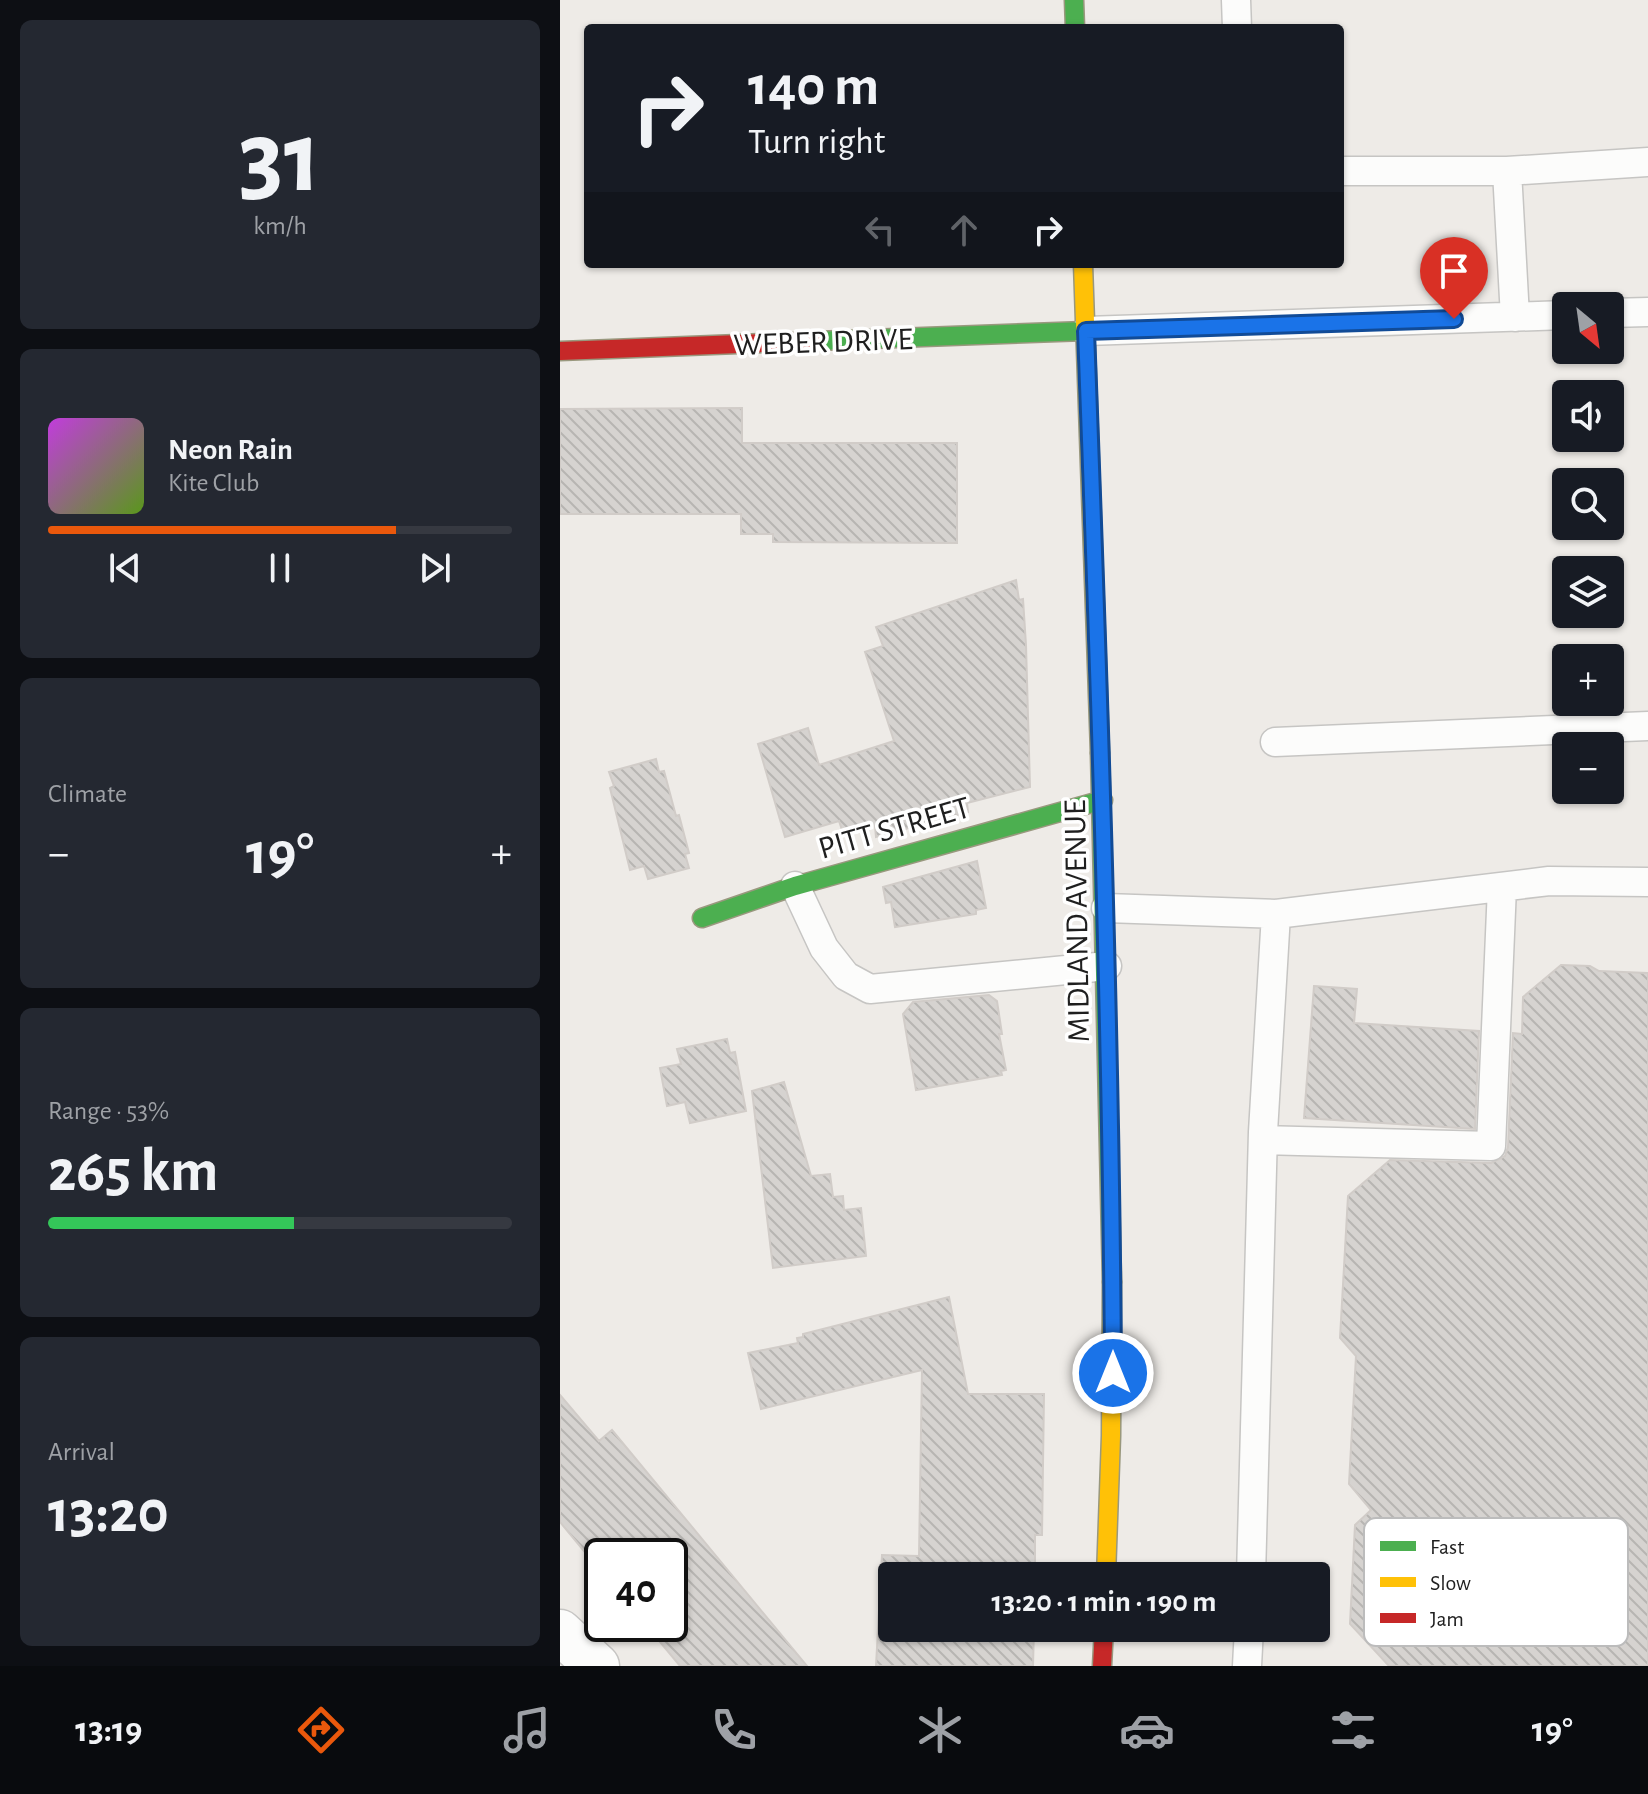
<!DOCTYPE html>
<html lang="en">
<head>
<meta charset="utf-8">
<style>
	:root { --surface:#171b24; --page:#242831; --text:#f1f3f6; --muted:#9ea1a6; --line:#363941; --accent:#ea580c }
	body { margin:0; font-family:"Alegreya Sans",sans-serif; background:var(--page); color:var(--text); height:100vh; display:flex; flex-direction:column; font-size:30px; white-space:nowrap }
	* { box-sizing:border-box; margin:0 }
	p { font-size:26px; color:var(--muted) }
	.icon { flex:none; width:44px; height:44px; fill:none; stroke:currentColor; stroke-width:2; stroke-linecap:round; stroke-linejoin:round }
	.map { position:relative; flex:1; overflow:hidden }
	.side { display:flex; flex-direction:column; gap:20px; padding:20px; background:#0d0f14; width:560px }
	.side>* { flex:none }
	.top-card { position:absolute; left:24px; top:24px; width:760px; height:244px; border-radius:8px; box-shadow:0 2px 6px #0004; background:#171b24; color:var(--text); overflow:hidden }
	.needle { width:52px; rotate:151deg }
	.controls { position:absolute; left:992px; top:292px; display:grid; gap:16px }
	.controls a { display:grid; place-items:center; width:72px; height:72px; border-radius:8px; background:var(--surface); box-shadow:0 2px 6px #0004; font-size:40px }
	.speed { position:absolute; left:24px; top:1538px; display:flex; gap:16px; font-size:40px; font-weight:700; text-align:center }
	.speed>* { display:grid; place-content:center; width:104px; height:104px; border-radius:50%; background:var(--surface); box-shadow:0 2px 6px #0004; line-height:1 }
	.speed .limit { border:4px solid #111; border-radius:12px; background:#fff; color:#111 }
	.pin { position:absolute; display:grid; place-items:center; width:68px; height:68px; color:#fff; margin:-82px -34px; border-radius:50% 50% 50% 0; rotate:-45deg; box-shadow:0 0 8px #0007 }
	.pin .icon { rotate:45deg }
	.me { position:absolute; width:88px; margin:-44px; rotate:0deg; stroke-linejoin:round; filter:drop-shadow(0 0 6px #0008) }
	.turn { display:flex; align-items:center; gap:28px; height:168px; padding:0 32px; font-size:36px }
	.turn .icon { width:104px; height:104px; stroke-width:2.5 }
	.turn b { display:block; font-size:56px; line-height:68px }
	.lanes { display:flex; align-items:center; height:76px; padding:0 32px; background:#0003; justify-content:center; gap:40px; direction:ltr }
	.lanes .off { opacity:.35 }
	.big { font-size:60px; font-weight:600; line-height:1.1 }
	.side .widget { flex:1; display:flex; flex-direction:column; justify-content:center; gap:12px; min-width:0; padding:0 28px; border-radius:12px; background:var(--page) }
	.side .dial { align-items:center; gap:0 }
	.dial b { font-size:104px; line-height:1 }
	.song { display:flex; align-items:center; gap:24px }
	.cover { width:96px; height:96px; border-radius:12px; background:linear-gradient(135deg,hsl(290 70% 55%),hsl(90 70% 35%)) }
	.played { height:8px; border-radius:4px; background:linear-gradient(90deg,var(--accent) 75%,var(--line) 75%) }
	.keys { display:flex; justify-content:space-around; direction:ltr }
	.heat { display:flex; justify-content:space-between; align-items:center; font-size:44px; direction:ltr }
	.charge { height:12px; border-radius:6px; background:linear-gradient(90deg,#34c759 53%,var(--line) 0) }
	.trip { position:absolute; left:318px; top:1562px; width:452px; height:80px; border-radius:8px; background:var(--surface); box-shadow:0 2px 6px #0004; font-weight:600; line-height:80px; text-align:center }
	.tabs { display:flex; height:128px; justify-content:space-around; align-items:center; background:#090b0e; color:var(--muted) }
	.tabs .icon { width:56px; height:56px }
	.tabs .on { color:var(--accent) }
	.tabs b { font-size:36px; color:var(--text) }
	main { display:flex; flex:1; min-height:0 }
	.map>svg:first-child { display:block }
	.building { fill:url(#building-back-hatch); stroke:#d1ccc8; stroke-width:2 }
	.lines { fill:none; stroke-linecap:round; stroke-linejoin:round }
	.lane-casing { stroke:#c6c5c3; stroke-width:31 }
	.street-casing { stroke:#c6c5c3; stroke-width:47 }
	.fast-casing { stroke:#99987e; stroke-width:21 }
	.slow-casing { stroke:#99987e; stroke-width:21 }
	.jam-casing { stroke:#99987e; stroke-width:21 }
	.lane { stroke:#fcfcfb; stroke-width:28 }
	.street { stroke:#fcfcfb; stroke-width:44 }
	.fast { stroke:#4caf50; stroke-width:18 }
	.slow { stroke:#ffc107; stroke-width:18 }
	.jam { stroke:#c62828; stroke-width:18 }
	.route-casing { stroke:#114b97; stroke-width:20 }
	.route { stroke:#1a73e8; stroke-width:14 }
	.labels { text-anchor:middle; stroke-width:7; stroke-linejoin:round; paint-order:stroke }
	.street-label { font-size:32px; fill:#1f1f1f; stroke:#fff }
	.key { fill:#fff; stroke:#bcbcbc; stroke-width:2 }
	.key-label { font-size:22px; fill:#1f1f1f }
</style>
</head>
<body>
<main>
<section class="side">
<div class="widget dial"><b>31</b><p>km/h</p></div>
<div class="widget">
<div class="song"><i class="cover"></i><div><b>Neon Rain</b><p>Kite Club</p></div></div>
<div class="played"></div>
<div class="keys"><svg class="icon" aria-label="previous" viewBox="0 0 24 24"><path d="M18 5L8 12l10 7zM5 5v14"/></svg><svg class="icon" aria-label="pause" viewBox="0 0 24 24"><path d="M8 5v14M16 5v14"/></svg><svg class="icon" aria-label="next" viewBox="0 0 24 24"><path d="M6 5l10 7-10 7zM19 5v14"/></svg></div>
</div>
<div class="widget"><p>Climate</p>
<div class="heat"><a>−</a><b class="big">19°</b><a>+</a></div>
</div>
<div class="widget"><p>Range · 53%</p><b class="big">265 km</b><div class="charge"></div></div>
<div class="widget"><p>Arrival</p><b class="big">13:20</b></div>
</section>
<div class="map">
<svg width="1088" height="1666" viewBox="0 0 1088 1666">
	<defs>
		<pattern id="building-back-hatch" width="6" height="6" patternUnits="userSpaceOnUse" patternTransform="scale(2)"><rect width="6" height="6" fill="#d6d3d0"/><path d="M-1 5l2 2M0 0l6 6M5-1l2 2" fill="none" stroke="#b7b5b2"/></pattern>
	</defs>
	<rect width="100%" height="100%" fill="#eeebe7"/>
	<path class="building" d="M 182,408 L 182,443 L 397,443 L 397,543 L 213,542 L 213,534 L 181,534 L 181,514 L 0,514 L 0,409 Z
		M 456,580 L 459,600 L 463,599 L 466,645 L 470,787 L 407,803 L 408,812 L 316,837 L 315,826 L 284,836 L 279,821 L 225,837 L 198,744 L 248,728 L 259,765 L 334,741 L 305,652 L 323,646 L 316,627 Z
		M 96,759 L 99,772 L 104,771 L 116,816 L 119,815 L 129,853 L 125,854 L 129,868 L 88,879 L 84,866 L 70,870 L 50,788 L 54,786 L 49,772 Z
		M 417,861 L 426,908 L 416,910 L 416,914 L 335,927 L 331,902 L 326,903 L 323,887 Z
		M 1001,965 L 1030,966 L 1039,971 L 1088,973 L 1088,1666 L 829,1666 L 790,1624 L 795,1525 L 811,1510 L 789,1484 L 796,1356 L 780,1338 L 788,1196 L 830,1160 L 931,1163 L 945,1156 L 948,1147 L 953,1033 L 962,1034 L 963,997 Z
		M 754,986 L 797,989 L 794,1023 L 919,1031 L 915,1129 L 744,1118 Z
		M 429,995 L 437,1001 L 442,1034 L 439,1034 L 446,1070 L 441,1071 L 442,1075 L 356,1090 L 343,1014 L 353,1002 Z
		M 167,1039 L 170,1053 L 175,1052 L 186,1111 L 130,1123 L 125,1102 L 107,1106 L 100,1068 L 121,1064 L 117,1049 Z
		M 224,1082 L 251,1176 L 270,1174 L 273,1197 L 283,1196 L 284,1210 L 301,1208 L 306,1256 L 213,1268 L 192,1091 Z
		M 389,1297 L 408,1394 L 484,1394 L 482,1535 L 475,1535 L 475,1576 L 332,1576 L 332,1628 L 474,1628 L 473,1666 L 316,1666 L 322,1555 L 359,1556 L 362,1370 L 201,1409 L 188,1353 L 238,1343 L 237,1338 L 243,1337 L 243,1334 Z
		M 0,1395 L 39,1441 L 52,1430 L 247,1666 L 120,1666 L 85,1624 L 110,1624 L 110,1556 L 42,1556 L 42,1573 L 0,1522 Z"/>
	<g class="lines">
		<defs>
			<path id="lane" d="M 676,0 L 677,28
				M 780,171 L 947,171 L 1088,162
				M 947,171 L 955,317
				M 1050,313 L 1088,312
				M 526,331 L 1006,315
				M 715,742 L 1088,726
				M 235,886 L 264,948 L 286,976 L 310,989 L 547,966
				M 546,908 L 716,914 L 989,881 L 1088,882
				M 703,1140 L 931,1146 L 942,887
				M 691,1576 L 703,1132 L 716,914
				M 687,1666 L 689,1628"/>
			<path id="street" d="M 0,1632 L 37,1666"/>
			<path id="fast" d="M 514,0 L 515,28
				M 256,341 L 526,331
				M 540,753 L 552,1282
				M 142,918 L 235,886 L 543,800"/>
			<path id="slow" d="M 523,264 L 540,753
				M 546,1576 L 551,1436 L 552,1282"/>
			<path id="jam" d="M 0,351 L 256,341
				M 542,1666 L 544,1628"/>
		</defs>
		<use href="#lane" class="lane-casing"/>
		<use href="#street" class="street-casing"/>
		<use href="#fast" class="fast-casing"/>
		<use href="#slow" class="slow-casing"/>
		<use href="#jam" class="jam-casing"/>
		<use href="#lane" class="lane"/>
		<use href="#street" class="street"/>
		<use href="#fast" class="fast"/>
		<use href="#slow" class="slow"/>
		<use href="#jam" class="jam"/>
	</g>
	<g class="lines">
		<defs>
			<path id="route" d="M 553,1373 C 551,1025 539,678 526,331 L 894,319"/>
		</defs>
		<use href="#route" class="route-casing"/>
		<use href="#route" class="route"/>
	</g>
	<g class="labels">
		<g class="street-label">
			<text transform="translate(263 341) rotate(-2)" y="11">WEBER DRIVE</text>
			<text transform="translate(334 827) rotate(-16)" y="11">PITT STREET</text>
			<text transform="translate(516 921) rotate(-91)" y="11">MIDLAND AVENUE</text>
		</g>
	</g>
	<rect x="804" y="1518" width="264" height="128" rx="12" class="key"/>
	<rect x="820" y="1541" width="36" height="10" fill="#4caf50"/>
	<rect x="820" y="1577" width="36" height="10" fill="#ffc107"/>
	<rect x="820" y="1613" width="36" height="10" fill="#c62828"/>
	<g class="key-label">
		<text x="870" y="1554">Fast</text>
		<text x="870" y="1590">Slow</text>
		<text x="870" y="1626">Jam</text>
	</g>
</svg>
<div class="controls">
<a><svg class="needle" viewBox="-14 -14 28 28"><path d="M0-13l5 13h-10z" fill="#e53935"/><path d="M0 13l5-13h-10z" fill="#9ea1a6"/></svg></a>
<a><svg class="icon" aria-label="sound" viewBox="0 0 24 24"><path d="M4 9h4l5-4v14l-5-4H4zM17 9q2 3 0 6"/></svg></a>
<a><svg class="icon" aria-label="search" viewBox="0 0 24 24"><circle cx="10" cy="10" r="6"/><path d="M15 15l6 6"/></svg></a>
<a><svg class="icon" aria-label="layers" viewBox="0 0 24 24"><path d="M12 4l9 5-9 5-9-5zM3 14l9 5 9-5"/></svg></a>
<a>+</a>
<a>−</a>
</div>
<div class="speed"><div class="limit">40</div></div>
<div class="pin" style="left:894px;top:319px;background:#d93025"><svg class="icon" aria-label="arrive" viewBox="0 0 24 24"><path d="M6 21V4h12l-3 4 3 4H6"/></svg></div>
<svg class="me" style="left:553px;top:1373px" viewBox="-20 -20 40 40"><circle r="17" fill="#1a73e8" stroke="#fff" stroke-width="3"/><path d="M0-11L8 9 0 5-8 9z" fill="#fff"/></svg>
<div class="trip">13:20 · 1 min · 190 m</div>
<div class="top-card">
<div class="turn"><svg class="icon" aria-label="right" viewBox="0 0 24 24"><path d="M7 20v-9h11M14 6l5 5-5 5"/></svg><div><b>140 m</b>Turn right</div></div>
<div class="lanes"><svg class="icon off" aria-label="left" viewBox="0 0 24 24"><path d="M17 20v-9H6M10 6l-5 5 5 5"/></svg><svg class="icon off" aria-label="ahead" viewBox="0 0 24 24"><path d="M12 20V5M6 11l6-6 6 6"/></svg><svg class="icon" aria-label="right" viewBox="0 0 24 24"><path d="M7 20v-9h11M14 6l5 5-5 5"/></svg></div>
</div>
</div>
</main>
<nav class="tabs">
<b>13:19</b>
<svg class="icon on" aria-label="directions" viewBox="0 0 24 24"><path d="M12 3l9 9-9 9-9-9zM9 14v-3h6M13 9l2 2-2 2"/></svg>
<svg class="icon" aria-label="music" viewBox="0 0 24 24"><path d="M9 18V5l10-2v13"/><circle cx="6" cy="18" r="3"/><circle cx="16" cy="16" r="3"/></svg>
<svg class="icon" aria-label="phone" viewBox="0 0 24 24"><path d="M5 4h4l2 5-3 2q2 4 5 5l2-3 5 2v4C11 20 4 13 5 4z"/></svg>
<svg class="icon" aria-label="climate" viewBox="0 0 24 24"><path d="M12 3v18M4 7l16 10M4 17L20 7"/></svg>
<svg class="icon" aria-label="car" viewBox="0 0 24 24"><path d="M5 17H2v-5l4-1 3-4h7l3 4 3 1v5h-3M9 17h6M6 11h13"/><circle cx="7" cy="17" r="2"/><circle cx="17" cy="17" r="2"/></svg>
<svg class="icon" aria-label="filters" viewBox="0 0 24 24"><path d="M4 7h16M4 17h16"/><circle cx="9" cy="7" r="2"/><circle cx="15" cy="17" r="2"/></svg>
<b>19°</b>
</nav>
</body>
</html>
